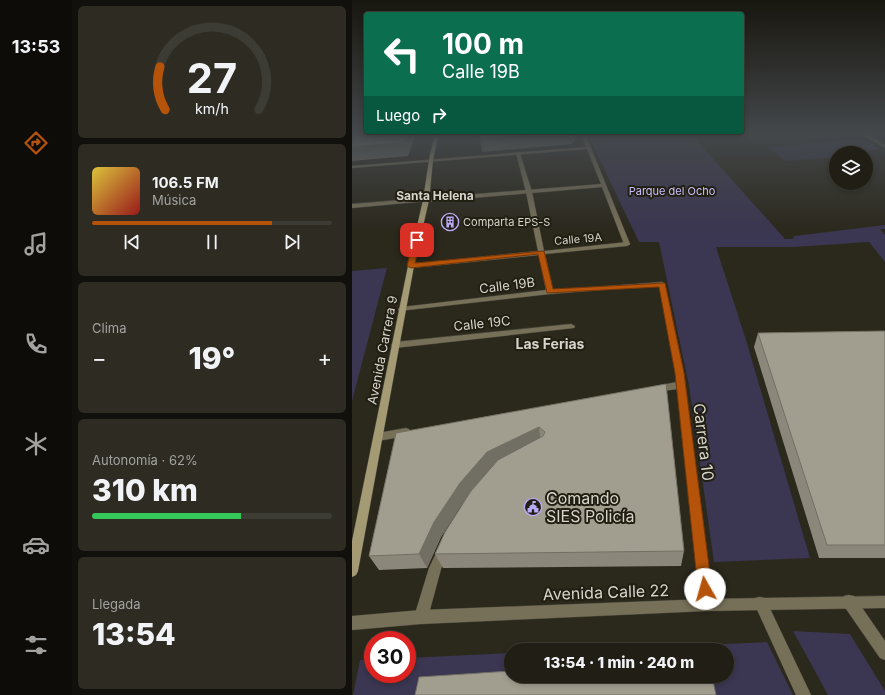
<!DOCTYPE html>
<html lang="es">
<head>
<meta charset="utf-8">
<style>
	:root { --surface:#201e15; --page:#2d2b22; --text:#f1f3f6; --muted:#a2a2a0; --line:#3d3c34; --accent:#b45309 }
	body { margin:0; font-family:Inter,sans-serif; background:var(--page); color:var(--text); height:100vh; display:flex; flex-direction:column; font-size:15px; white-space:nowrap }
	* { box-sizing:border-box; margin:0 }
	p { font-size:13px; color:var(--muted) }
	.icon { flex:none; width:22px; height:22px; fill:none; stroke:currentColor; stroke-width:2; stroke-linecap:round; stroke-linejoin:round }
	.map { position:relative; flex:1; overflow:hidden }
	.details { display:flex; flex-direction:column; gap:6px; padding:6px; background:#12100c; width:280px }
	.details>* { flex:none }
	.hud { position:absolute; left:12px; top:12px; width:380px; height:122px; border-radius:4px; box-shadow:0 2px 6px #0003,0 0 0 1px var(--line); background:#0b6e4f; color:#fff; overflow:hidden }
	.controls { position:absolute; left:477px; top:146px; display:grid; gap:8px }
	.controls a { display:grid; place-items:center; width:44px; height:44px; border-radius:50%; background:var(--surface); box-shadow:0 2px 6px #0003,0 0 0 1px var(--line); font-size:20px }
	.speed { position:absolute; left:12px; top:631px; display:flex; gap:8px; font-size:20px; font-weight:700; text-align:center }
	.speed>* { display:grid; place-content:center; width:52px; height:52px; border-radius:50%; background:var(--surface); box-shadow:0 2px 6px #0003,0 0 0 1px var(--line); line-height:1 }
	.speed .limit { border:6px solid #d22; background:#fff; color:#111 }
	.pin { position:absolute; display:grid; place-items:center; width:34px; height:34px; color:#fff; margin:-17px; border-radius:8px; box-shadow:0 2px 6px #0006 }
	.me { position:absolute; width:44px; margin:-22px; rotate:353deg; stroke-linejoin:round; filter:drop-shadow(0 0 3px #0008) }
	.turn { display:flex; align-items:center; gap:14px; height:84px; padding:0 12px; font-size:18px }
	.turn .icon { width:52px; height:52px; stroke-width:2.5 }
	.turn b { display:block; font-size:28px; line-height:34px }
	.then { display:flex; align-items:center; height:38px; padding:0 12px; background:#0003; gap:8px; font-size:15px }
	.big { font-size:30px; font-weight:800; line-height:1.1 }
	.details .tile { flex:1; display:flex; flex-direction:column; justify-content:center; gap:6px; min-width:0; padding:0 14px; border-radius:6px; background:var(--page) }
	.details .dial { align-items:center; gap:0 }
	.dial svg { height:104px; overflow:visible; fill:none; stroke:var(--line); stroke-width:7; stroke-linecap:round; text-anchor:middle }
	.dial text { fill:var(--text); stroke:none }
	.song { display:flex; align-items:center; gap:12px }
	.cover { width:48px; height:48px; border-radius:6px; background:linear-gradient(135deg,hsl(50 70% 55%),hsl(0 70% 35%)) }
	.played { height:4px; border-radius:2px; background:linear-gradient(90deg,var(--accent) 75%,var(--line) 75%) }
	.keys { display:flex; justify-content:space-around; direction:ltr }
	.heat { display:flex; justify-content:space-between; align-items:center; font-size:22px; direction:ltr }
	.charge { height:6px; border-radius:3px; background:linear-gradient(90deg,#34c759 62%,var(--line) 0) }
	.trip { position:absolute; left:152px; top:643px; width:230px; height:40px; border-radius:20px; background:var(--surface); box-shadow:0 2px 6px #0003,0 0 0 1px var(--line); font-weight:800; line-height:40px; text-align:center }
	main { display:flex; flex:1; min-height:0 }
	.tabs { display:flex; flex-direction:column; width:72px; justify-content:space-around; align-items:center; background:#0d0c08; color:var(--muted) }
	.tabs .icon { width:28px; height:28px }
	.tabs .selected { color:var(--accent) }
	.tabs b { font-size:18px; color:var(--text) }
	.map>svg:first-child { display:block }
	.green { fill:#3b3651 }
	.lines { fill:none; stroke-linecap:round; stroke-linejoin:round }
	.service-casing { stroke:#464438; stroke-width:1 }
	.minor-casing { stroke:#464438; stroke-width:1 }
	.tertiary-casing { stroke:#464438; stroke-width:1 }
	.secondary-casing { stroke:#464438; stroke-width:1 }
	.service { fill:#777059; fill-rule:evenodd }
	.minor { fill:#777059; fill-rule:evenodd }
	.tertiary { fill:#777059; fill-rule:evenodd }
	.secondary { fill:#a49a74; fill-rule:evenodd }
	.wall { fill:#8b887b }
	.shaded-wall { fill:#716f64 }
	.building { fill:#a29e8f; stroke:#716f64 }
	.route { fill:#b45309; stroke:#753606 }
	.labels { text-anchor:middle; stroke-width:4; stroke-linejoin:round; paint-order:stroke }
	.far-park-label { font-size:11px; fill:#c9bffd; stroke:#211e12 }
	.far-poi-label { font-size:11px; fill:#d6d4cc; stroke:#211e12; text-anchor:start }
	.far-street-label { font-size:11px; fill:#d6d4cc; stroke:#211e12 }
	.far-neighbourhood-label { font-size:12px; font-weight:bold; fill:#d6d4cc; stroke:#211e12 }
	.street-label { font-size:13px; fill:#d6d4cc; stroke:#211e12 }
	.neighbourhood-label { font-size:14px; font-weight:bold; fill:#d6d4cc; stroke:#211e12 }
	.near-street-label { font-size:16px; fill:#d6d4cc; stroke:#211e12 }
	.near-poi-label { font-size:16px; fill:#d6d4cc; stroke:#211e12; text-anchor:start }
</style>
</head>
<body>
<main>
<nav class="tabs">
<b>13:53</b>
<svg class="icon selected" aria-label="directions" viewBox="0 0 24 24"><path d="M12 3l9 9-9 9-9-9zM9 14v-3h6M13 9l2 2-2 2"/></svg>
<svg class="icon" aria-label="music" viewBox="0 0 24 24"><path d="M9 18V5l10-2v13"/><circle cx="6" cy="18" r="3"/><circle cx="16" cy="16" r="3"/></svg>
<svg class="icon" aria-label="phone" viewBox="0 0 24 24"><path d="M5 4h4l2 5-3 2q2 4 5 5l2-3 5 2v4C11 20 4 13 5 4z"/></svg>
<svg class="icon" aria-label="climate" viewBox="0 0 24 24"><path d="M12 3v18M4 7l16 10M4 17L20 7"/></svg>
<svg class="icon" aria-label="car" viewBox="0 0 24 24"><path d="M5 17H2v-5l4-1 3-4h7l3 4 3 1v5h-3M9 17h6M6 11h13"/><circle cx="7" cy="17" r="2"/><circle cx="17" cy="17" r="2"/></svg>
<svg class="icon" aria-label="filters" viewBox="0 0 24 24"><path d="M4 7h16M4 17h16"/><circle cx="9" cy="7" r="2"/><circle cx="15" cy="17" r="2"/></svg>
</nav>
<section class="details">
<div class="tile dial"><svg viewBox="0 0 100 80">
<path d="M14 69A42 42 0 1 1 86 69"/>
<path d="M14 69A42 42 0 0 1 10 36" stroke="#b45309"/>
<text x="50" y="56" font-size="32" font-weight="700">27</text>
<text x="50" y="72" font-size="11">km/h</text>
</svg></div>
<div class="tile">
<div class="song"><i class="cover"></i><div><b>106.5 FM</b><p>Música</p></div></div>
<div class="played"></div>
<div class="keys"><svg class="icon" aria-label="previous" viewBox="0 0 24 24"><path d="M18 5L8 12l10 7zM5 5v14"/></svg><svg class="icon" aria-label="pause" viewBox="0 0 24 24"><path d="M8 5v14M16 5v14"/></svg><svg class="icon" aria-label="next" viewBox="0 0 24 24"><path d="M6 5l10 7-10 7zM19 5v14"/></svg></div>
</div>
<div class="tile"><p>Clima</p>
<div class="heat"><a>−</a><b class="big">19°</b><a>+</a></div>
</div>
<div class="tile"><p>Autonomía · 62%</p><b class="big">310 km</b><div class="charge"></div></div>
<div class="tile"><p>Llegada</p><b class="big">13:54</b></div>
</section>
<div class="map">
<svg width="533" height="695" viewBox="0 0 533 695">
	<rect width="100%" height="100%" fill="#2b281c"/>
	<path class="green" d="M 235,133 L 338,133 L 433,239 L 441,239 L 442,236 L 533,225 L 533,229 L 528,229 L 533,235 L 533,262 L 517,242 L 442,247 L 364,247 L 394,340 L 458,558 L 362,562 L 337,386 L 307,242 L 287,242 Z
		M 511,139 L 527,148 L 514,153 L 484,153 L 484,157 L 434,161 L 415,147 Z
		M 35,268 L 0,401 L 0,271 Z
		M 441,631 L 498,634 L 533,691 L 533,695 L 476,695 Z
		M 415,642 L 441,695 L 1,695 L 8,660 L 21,659 L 21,674 L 55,674 L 55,658 L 159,653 L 159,676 L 375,676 L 375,650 L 233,650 Z"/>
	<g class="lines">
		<defs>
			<path id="service" d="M 166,152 L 168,153 L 180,192 L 192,251 L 275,242 L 278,244 L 275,246 L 193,254 L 201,290 L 310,282 L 313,284 L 312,285 L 198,294 L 47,311 L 46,309 L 50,307 L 194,290 L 187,255 L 59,268 L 56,266 L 59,264 L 186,251 L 174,192 L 164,153 Z
				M 219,324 L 223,326 L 222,328 L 43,348 L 39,345 L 43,342 Z
				M 91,545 L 95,547 L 97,551 L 89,569 L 76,617 L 74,622 L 69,624 L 64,622 L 62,617 L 77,568 L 87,547 Z
				M 497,595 L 502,596 L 533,641 L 533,660 L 528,658 L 492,606 L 491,601 L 492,596 Z"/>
			<path id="minor" d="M 229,133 L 233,133 L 278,244 L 277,245 L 273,245 L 272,244 L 250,187 L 74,202 L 71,200 L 74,198 L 249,184 L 235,149 L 0,168 L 0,166 L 234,147 Z
				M 310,282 L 313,284 L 332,373 L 361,605 L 360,610 L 355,611 L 350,610 L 349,605 L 325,389 L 304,392 L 301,391 L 300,389 L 301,387 L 304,386 L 325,382 L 307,284 Z
				M 54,428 L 57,429 L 59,432 L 57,435 L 54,436 L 26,441 L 23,440 L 21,437 L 23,434 L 26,433 Z
				M 408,597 L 413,598 L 459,695 L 444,695 L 402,603 L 403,598 Z"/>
			<path id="tertiary" d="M 68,133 L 88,133 L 53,137 L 51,136 Z
				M 513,133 L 533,145 L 533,148 L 507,133 Z
				M 74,198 L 76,199 L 76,201 L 0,208 L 0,204 Z
				M 533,596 L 533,608 L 355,611 L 69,624 L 0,630 L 0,616 L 69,610 L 355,599 Z"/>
			<path id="secondary" d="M 83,133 L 87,133 L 81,160 L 77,200 L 62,266 L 6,571 L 4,575 L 0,577 L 0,541 L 56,266 L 71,200 L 77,160 Z"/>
		</defs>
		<use href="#service" class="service-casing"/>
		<use href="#minor" class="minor-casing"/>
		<use href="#tertiary" class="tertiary-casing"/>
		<use href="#secondary" class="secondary-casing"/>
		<use href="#service" class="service"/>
		<use href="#minor" class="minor"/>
		<use href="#tertiary" class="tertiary"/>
		<use href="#secondary" class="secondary"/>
	</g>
	<path class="wall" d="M 533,331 L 533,558 L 467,558 L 402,347 L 406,333 Z
		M 314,384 L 332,551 L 329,566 L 91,568 L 83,554 L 115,496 L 89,537 L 75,568 L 27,570 L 17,556 L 44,433 Z"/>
	<path class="shaded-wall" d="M 56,133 L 62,133 L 63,136 L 56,156 L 0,161 L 0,147 Z
		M 197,133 L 223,133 L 223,142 L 220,142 L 220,144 L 130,152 L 128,139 Z
		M 187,427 L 189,443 L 140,467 L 114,498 L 89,537 L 75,568 L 67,554 L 82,522 L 108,483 L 135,452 Z"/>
	<path class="building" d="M 0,133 L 56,133 L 52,142 L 0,147 Z
		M 127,133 L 197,133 L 128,139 Z
		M 533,331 L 533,545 L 475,545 L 406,333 Z
		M 314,384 L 332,551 L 83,554 L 93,532 L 119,491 L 146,460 L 191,436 L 193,432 L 187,427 L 135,452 L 108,483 L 82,522 L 67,554 L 17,556 L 44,433 Z
		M 159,671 L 159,676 L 360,676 L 364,695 L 63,695 L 67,677 Z"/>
	<linearGradient id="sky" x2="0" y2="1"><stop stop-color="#18160f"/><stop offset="0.58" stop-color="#44484b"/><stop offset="1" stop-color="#44484b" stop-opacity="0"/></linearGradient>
	<rect width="533" height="231" fill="url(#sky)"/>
	<path class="route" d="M 65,237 L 68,240 L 63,263 L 192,251 L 201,289 L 313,283 L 332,373 L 360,589 L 358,594 L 353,596 L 348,594 L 346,589 L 323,373 L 307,287 L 195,293 L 186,254 L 59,268 L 55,266 L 61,240 Z"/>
	<defs>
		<symbol id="building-ring" viewBox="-11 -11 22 22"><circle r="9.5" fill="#211e12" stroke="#b9abf7" stroke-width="1.5"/><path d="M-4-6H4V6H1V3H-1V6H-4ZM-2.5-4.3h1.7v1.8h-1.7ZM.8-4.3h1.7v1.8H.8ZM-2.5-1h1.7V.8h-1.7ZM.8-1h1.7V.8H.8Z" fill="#b9abf7"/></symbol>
		<symbol id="civic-ring" viewBox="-11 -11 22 22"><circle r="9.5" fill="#211e12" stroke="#b9abf7" stroke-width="1.5"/><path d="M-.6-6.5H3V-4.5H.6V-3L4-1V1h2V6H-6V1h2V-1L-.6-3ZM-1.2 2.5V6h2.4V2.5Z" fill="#b9abf7"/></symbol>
	</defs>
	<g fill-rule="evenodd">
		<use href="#building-ring" x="88" y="212" width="20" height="20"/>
		<use href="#civic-ring" x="171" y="497" width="20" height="20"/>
	</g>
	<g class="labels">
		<g class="far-park-label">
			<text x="320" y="195">Parque del Ocho</text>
		</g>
		<g class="far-poi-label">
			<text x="111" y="226">Comparta EPS-S</text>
		</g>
		<g class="far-street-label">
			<text transform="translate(226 239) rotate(-5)" y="4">Calle 19A</text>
		</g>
		<g class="far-neighbourhood-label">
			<text x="83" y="200">Santa Helena</text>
		</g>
		<g class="street-label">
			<text transform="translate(155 285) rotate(-7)" y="5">Calle 19B</text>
			<text transform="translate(130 323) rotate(-6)" y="5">Calle 19C</text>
			<text transform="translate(30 350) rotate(-79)" y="5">Avenida Carrera 9</text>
		</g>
		<g class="neighbourhood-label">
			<text x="198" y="349">Las Ferias</text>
		</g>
		<g class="near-street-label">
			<text transform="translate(352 442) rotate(83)" y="6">Carrera 10</text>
			<text transform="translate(254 592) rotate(-2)" y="6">Avenida Calle 22</text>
		</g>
		<g class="near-poi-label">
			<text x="194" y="504">Comando<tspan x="194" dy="18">SIES Policía</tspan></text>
		</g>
	</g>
</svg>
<div class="controls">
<a><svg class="icon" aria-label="layers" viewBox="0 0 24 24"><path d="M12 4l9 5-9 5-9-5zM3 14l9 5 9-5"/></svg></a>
</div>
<div class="speed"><div class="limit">30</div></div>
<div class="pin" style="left:65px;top:240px;background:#d93025"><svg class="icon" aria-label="arrive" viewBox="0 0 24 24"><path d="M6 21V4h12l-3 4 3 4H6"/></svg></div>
<svg class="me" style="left:353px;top:589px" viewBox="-20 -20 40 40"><circle r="19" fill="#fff"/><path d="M0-13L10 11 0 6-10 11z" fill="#b45309"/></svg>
<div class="trip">13:54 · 1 min · 240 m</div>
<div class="hud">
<div class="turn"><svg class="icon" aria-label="left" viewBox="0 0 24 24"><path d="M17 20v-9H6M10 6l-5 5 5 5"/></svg><div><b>100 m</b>Calle 19B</div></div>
<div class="then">Luego<svg class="icon" aria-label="right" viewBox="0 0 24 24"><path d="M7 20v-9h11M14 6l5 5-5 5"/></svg></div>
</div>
</div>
</main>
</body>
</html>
